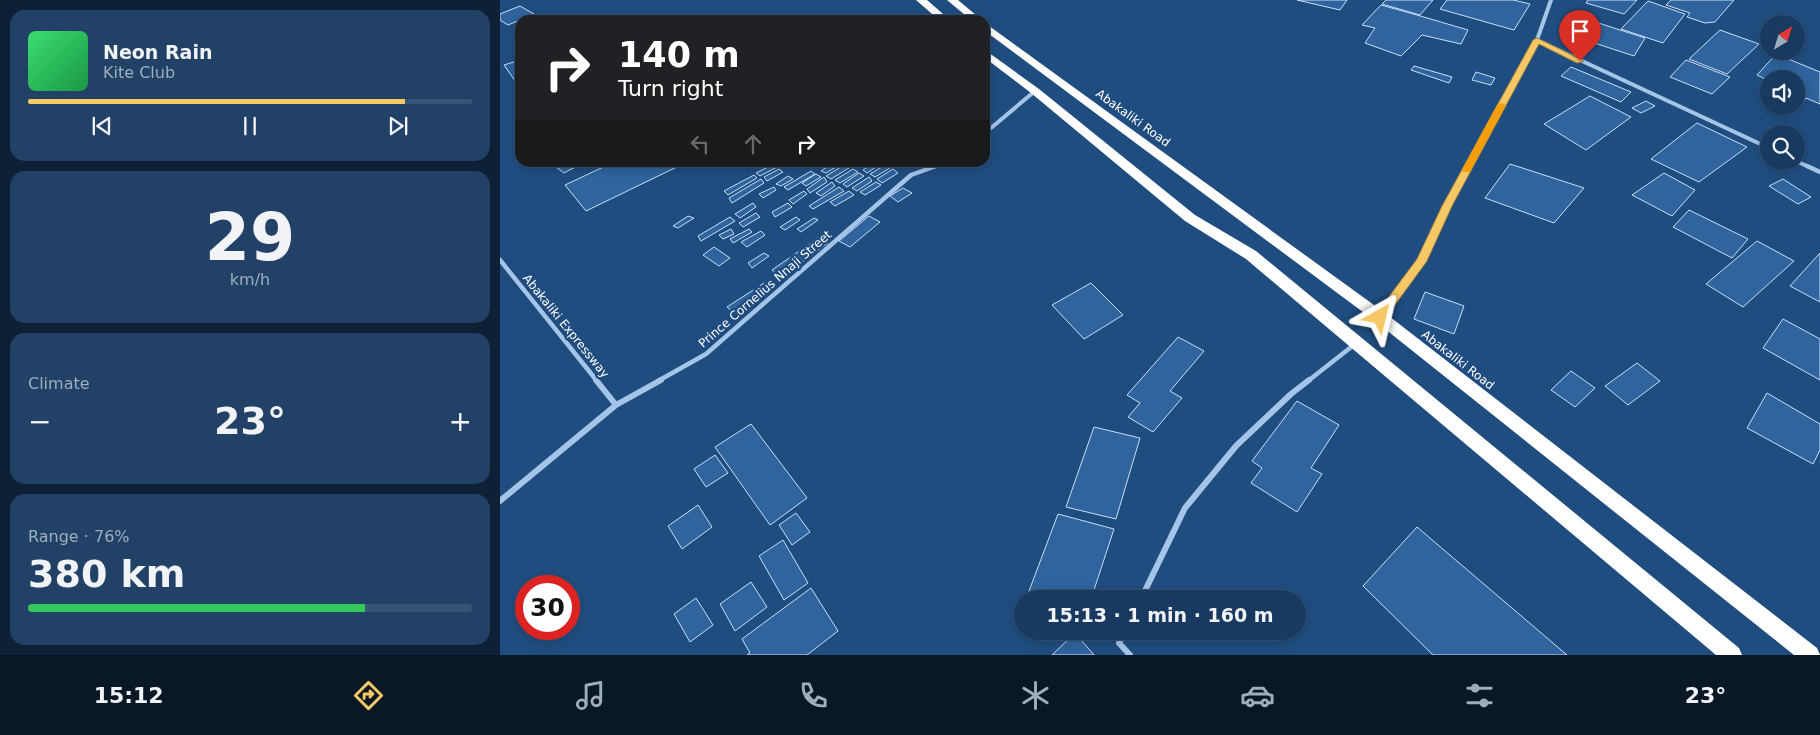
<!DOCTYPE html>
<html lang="en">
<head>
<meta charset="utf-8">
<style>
	:root { --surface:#183a60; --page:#214166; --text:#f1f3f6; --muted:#9fadbd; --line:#365475; --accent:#f6c765 }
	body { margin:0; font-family:"DejaVu Sans",sans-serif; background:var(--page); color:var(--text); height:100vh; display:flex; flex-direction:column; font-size:19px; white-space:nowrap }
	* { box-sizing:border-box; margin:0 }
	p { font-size:16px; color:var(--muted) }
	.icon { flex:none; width:28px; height:28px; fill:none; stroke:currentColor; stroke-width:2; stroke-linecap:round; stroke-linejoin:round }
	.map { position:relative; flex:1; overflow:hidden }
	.panel { display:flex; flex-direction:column; gap:10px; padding:10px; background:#0d2035; width:500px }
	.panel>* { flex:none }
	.guide { position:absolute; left:15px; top:15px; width:475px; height:152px; border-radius:15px; box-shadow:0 2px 12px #0003,0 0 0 1px var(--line); background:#202124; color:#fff; overflow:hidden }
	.needle { width:32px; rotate:38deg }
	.tools { position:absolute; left:1260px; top:15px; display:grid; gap:10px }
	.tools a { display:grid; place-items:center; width:45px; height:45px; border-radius:50%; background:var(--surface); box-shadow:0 2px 12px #0003,0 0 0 1px var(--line); font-size:25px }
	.speed { position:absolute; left:15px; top:575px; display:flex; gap:10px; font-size:25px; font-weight:700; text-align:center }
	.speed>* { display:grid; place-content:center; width:65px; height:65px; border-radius:50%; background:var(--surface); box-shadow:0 2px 12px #0003,0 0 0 1px var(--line); line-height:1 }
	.speed .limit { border:8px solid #d22; background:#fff; color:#111 }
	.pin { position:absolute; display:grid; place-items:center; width:42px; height:42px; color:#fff; margin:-51px -21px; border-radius:50% 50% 50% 0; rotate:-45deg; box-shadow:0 0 5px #0007 }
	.pin .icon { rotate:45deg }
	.me { position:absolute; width:55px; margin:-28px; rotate:37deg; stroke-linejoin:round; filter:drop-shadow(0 0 4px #0008) }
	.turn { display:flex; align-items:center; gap:18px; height:105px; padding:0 20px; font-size:22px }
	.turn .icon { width:65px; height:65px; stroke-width:2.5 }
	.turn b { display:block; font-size:35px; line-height:42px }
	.lanes { display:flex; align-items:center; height:48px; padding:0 20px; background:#0003; justify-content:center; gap:25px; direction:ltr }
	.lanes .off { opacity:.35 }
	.big { font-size:38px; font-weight:700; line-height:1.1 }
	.panel .tile { flex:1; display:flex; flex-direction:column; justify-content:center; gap:8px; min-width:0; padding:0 18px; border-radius:15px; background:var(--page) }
	.panel .dial { align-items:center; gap:0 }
	.dial b { font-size:65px; line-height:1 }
	.song { display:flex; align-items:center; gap:15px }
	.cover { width:60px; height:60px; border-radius:8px; background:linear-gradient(135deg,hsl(140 70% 55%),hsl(140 70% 35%)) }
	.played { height:5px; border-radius:2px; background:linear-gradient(90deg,var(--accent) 85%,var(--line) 85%) }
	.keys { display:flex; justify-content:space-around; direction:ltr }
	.heat { display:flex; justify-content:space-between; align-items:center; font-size:28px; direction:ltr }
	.charge { height:8px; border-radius:4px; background:linear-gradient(90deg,#34c759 76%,var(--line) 0) }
	.trip { position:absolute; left:514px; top:590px; width:292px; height:50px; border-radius:25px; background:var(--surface); box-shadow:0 2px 12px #0003,0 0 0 1px var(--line); font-weight:700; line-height:50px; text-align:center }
	.tabs { display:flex; height:80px; justify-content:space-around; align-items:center; background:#0a1726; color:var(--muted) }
	.tabs .icon { width:35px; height:35px }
	.tabs .on { color:var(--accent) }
	.tabs b { font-size:22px; color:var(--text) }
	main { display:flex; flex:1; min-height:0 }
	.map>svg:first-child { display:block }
	.building { fill:#2f649e; stroke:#c9dff6 }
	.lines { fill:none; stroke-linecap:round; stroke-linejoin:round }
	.street-far2 { stroke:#a5c5e8; stroke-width:4 }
	.street-far1 { stroke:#a5c5e8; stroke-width:4.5 }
	.street { stroke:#a5c5e8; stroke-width:6 }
	.highway { fill:#fff; fill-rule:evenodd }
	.route { fill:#f6c765; stroke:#a08142 }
	.slow { fill:#f59e0b }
	.labels { text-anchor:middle; stroke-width:5; stroke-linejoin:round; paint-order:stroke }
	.street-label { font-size:12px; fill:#fff; stroke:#204d80 }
</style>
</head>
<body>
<main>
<section class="panel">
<div class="tile">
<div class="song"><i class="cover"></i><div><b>Neon Rain</b><p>Kite Club</p></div></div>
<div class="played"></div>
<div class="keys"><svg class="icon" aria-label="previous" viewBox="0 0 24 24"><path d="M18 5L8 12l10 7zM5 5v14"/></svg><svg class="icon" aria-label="pause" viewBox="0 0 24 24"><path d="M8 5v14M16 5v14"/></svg><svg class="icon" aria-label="next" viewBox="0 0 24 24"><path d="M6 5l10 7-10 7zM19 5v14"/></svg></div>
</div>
<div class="tile dial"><b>29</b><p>km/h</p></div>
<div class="tile"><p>Climate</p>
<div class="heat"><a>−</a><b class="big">23°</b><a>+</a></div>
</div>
<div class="tile"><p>Range · 76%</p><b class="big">380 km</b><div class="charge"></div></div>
</section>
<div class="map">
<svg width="1320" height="655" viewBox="0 0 1320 655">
	<rect width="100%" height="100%" fill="#204d80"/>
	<path class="building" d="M 797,0 L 847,0 L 840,10 Z
		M 886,0 L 933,0 L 920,15 L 882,4 Z
		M 947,0 L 1013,0 L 1030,4 L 1014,30 L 940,9 Z
		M 1088,0 L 1137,0 L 1124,14 L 1086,3 Z
		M 1171,0 L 1234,0 L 1215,22 L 1205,23 L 1187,17 L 1190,13 L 1166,5 Z
		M 1148,1 L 1185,14 L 1163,43 L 1121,29 Z
		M 881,5 L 917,15 L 968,30 L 961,44 L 922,35 L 901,56 L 865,43 L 875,28 L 862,25 Z
		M 20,6 L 34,14 L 8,25 L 0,20 L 0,14 Z
		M 1083,18 L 1145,38 L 1134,56 L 1067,34 Z
		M 1220,30 L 1259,44 L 1227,74 L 1189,59 Z
		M 1276,54 L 1320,72 L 1320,104 L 1306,98 L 1302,103 L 1296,100 L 1296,79 L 1269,79 L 1269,81 L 1257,75 Z
		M 20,60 L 20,88 L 4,65 Z
		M 1186,60 L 1230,77 L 1212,94 L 1170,77 Z
		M 914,66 L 952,77 L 949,83 L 911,70 Z
		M 1071,67 L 1131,92 L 1121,102 L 1061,76 Z
		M 976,72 L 995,78 L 991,85 L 972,80 Z
		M 1090,96 L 1131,117 L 1086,150 L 1044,124 Z
		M 1146,101 L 1155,106 L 1141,113 L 1132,108 Z
		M 1197,123 L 1247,147 L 1199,182 L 1151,159 Z
		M 66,162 L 76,162 L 79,165 L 64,173 L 56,167 Z
		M 114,162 L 187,162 L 86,211 L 65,185 Z
		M 334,162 L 341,164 L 326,173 L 321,171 Z
		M 375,162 L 382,163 L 367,173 L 363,170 Z
		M 274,164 L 279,166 L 260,176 L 256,173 Z
		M 1010,164 L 1084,188 L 1054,223 L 985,198 Z
		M 344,165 L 349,168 L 331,179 L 326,176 Z
		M 385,165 L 390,168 L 375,177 L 370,174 Z
		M 279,169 L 283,172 L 267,181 L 264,177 Z
		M 353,169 L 358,172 L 340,183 L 335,180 Z
		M 393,169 L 398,173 L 382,183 L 377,179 Z
		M 311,171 L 315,174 L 288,190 L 284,187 Z
		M 359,173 L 364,176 L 347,187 L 343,184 Z
		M 1164,173 L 1195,190 L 1172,216 L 1132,195 Z
		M 316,174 L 321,177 L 306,186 L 302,183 Z
		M 254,175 L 257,178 L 228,195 L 224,191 Z
		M 288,176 L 293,179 L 281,186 L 276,184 Z
		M 324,177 L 327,182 L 310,193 L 307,189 Z
		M 369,177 L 372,181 L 357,191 L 352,188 Z
		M 261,179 L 264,183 L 232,203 L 229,198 Z
		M 1283,179 L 1311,197 L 1298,204 L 1269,186 Z
		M 332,182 L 335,186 L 321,196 L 316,193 Z
		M 376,182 L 381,185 L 365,195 L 360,192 Z
		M 274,187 L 276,190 L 263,198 L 259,194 Z
		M 339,187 L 344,191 L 313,209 L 309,206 Z
		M 403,188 L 412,193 L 398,202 L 390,196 Z
		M 304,191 L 307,194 L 293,204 L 289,200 Z
		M 349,191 L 354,195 L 335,206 L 330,202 Z
		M 253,203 L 256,207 L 240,218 L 235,214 Z
		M 288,203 L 292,207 L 275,217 L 272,212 Z
		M 1189,210 L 1248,239 L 1232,258 L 1173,227 Z
		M 256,213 L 260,217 L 243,227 L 239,223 Z
		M 188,216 L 194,218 L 178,228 L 173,226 Z
		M 369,216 L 380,222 L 350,247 L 339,241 Z
		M 230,217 L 235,221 L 201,241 L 198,236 Z
		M 296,217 L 300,220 L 285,230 L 280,227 Z
		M 314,218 L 318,220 L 301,232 L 297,229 Z
		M 231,229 L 234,234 L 223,239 L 219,235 Z
		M 249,229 L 252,232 L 233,243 L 230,239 Z
		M 261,231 L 265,235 L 247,247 L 241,242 Z
		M 318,238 L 328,243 L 281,277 L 272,270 Z
		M 1257,241 L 1294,261 L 1243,307 L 1206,284 Z
		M 214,247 L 230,258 L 219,266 L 203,255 Z
		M 264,253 L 269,256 L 252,268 L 248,263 Z
		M 1320,253 L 1320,302 L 1290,286 Z
		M 264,283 L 271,288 L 233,312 L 227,307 Z
		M 591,283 L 623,315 L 584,339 L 552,305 Z
		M 925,292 L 964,306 L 954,334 L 914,319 Z
		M 1283,319 L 1320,339 L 1320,380 L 1263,348 Z
		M 678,337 L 704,351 L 670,391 L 682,398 L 653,432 L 628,417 L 640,403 L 627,395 Z
		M 1137,363 L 1160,381 L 1128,405 L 1105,386 Z
		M 1071,371 L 1095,388 L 1075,407 L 1051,390 Z
		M 1267,393 L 1320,424 L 1320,450 L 1313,464 L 1247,428 Z
		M 797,401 L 839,425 L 811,468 L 822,474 L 797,512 L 751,483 L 762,468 L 752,461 Z
		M 251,424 L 307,498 L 270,525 L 215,447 Z
		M 594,427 L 640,438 L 616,519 L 566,507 Z
		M 215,455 L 228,473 L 206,487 L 194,469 Z
		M 198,505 L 212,527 L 182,549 L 168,526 Z
		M 296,513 L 310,532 L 292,545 L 279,525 Z
		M 558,514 L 614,529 L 591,599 L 526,599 Z
		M 917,527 L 1067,655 L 933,655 L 863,586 Z
		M 283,540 L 308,583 L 284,600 L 259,556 Z
		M 251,582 L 267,607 L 235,631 L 220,604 Z
		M 311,588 L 338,631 L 307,655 L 247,655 L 250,653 L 242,639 Z
		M 196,598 L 213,625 L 190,642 L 174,614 Z
		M 575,633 L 594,655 L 552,655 Z"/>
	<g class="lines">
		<path class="street-far2" d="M 1037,40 L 1269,148
			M 485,133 L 535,91
			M 1296,161 L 1309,167
			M 432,167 L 446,162
			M 968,167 L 1037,40 L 1051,0"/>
		<path class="street-far1" d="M 1307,166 L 1320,172
			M 0,260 L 97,381
			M 880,317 L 922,261 L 947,206 L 969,166
			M 158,381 L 206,354 L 411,175 L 436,166
			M 808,381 L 855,344"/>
		<path class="street" d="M 96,380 L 116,405
			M 0,501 L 116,405 L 161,380
			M 641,599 L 685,508 L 736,446 L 791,394 L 809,380
			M 625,631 L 619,643 L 630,655"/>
		<path class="highway" d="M 416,0 L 427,0 L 450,20 L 439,20 Z
			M 447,0 L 458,0 L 482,20 L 471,20 Z
			M 485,23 L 885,313 L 1317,648 L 1320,655 L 1294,655 L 875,321 L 485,31 Z
			M 485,50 L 539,89 L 695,215 L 756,251 L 1239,648 L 1242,655 L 1216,655 L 746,259 L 685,221 L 531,93 L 485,58 Z"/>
	</g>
	<path class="route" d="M 1037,38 L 1084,61 L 1077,63 L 1039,44 L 952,206 L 927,261 L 884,320 L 876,320 L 874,317 L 876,314 L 917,259 L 942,206 L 1033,40 Z"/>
	<path class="slow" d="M 1002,103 L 1006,105 L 971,170 L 970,172 L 963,172 L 962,170 L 997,105 Z"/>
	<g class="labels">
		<g class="street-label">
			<text transform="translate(633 118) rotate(36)" y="4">Abakaliki Road</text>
			<text transform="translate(265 289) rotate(-41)" y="4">Prince Cornelius Nnaji Street</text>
			<text transform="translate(66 326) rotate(51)" y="4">Abakaliki Expressway</text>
			<text transform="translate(958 360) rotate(38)" y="4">Abakaliki Road</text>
		</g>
	</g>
</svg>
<div class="tools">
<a><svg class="needle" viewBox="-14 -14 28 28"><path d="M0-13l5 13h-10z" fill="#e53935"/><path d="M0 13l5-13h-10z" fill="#9fadbd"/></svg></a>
<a><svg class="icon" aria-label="sound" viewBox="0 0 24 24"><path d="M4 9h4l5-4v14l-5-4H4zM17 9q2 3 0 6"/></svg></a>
<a><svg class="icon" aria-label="search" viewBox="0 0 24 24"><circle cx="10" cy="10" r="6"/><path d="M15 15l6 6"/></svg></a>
</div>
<div class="speed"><div class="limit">30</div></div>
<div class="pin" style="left:1080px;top:61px;background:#d93025"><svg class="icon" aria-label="arrive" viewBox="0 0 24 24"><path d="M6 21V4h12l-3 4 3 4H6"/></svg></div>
<svg class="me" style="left:880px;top:317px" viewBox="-20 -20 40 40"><path d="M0-17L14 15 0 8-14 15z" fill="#f6c765" stroke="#fff" stroke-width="4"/></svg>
<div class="trip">15:13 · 1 min · 160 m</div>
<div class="guide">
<div class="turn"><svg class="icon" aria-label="right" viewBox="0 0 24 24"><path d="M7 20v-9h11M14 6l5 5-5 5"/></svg><div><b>140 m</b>Turn right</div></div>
<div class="lanes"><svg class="icon off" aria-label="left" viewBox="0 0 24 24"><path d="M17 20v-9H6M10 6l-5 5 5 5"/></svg><svg class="icon off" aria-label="ahead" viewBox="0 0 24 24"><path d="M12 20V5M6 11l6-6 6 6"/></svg><svg class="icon" aria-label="right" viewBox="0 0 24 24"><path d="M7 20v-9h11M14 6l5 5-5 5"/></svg></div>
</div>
</div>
</main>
<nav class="tabs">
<b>15:12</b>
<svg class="icon on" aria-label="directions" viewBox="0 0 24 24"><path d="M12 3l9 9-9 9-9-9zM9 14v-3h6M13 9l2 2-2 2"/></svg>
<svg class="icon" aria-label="music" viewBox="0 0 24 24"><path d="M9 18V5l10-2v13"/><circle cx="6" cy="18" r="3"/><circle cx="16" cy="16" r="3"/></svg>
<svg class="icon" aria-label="phone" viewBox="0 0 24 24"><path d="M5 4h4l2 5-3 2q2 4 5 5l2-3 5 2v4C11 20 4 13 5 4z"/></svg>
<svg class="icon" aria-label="climate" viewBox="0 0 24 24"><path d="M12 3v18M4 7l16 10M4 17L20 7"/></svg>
<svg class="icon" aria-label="car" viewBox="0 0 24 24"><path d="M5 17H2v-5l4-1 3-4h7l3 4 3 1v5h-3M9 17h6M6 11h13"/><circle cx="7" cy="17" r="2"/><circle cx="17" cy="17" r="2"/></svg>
<svg class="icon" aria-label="filters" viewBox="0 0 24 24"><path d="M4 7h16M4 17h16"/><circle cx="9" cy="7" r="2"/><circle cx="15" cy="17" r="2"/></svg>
<b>23°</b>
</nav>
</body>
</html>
